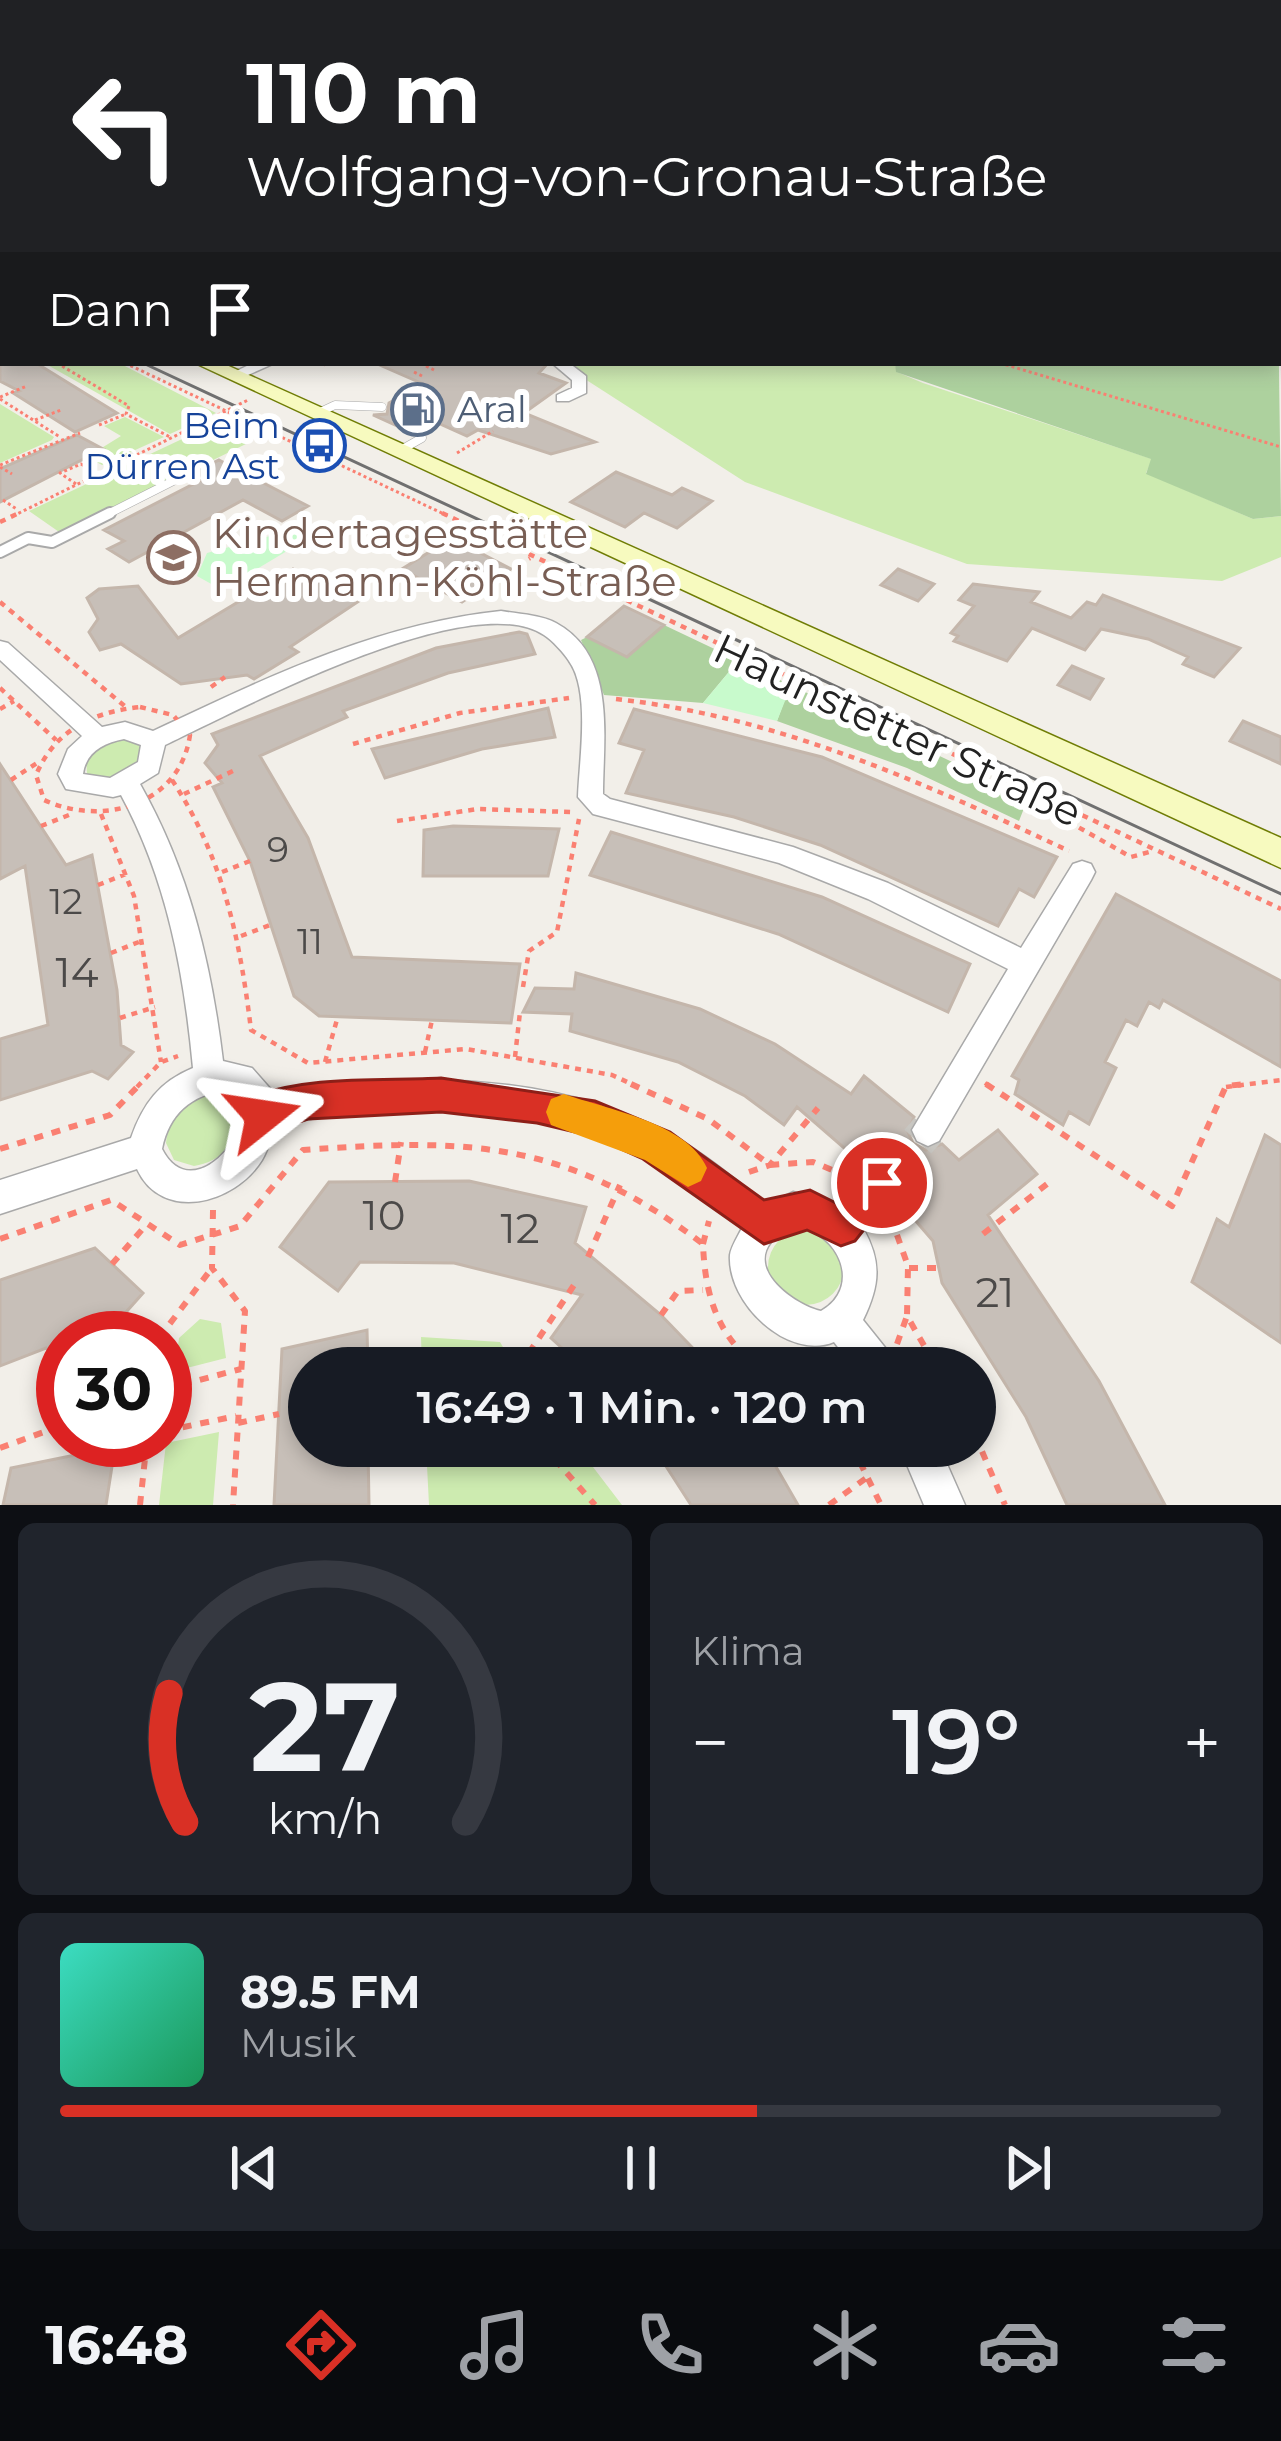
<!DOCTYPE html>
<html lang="de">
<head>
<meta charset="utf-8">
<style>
	:root { --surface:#171b24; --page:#20242c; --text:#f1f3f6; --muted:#9ea1a6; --line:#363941; --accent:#d93025 }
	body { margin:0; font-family:Montserrat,sans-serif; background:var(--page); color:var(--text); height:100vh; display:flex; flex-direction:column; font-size:45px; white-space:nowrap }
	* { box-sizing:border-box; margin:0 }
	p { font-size:39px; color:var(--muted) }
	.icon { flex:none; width:66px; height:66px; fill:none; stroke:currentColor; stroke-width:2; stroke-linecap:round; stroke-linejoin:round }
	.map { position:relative; height:1505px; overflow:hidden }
	.details { display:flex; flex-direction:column; gap:18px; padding:18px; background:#0d0f14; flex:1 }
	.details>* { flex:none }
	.banner { position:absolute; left:0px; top:0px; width:1281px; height:366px; box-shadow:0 6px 18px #0003; background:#202124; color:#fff; overflow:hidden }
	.speed { position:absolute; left:36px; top:1311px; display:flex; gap:24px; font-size:60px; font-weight:700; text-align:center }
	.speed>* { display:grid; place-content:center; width:156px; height:156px; border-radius:50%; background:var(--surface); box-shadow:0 6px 18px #0003; line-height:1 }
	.speed .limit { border:18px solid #d22; background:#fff; color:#111 }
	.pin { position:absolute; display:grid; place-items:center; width:102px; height:102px; color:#fff; margin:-51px; border:6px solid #fff; border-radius:50%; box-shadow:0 3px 12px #0007 }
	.me { position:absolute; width:132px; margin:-66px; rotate:75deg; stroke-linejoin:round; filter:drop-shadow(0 0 9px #0008) }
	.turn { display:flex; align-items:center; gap:42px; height:252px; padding:0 48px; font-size:54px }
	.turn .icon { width:156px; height:156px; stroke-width:2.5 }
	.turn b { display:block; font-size:84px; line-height:102px }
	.then { display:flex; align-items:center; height:114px; padding:0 48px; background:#0003; gap:24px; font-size:45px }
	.big { font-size:90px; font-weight:600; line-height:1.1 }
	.details .card { flex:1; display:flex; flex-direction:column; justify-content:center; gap:18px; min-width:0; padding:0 42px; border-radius:18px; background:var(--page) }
	.details .dial { align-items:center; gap:0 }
	.dial svg { height:312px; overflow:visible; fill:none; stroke:var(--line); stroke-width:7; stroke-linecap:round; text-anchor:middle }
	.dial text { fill:var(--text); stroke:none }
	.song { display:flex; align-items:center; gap:36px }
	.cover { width:144px; height:144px; border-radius:18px; background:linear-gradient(135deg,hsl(170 70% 55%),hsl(150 70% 35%)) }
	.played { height:12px; border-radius:6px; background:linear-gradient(90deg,var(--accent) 60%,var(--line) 60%) }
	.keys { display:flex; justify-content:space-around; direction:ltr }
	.heat { display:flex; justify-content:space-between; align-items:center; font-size:66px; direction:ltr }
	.details .tiles { flex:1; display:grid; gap:18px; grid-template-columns:1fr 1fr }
	.card:last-child { grid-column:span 2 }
	.trip { position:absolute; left:288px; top:1347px; width:708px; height:120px; border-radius:60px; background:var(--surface); box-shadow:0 6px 18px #0003; font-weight:600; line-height:120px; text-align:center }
	.menu { display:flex; height:192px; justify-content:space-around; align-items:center; background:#090b0e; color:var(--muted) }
	.menu .icon { width:84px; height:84px }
	.menu .current { color:var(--accent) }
	.menu b { font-size:54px; color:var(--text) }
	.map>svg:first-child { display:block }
	.grass { fill:#cdebb0 }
	.forest { fill:#add19e }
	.park { fill:#c8facc }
	.building { fill:#c7bfb8; stroke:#c4b6ab; stroke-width:3 }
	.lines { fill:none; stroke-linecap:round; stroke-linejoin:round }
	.street-tunnel { stroke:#c8c6c1; stroke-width:36; stroke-dasharray:36 18; stroke-linecap:butt }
	.lane-far1-casing { stroke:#a9a9a9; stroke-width:9 }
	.lane-casing { stroke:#a9a9a9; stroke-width:14 }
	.street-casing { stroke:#a9a9a9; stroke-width:3 }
	.secondary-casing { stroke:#707d05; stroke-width:3 }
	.path-far2 { stroke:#fa8072; stroke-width:3; stroke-dasharray:3 3; stroke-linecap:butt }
	.path-far1 { stroke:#fa8072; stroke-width:4.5; stroke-dasharray:6 6; stroke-linecap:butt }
	.path { stroke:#fa8072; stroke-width:6; stroke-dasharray:9 9; stroke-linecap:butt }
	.lane-far1 { stroke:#fff; stroke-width:8 }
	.lane { stroke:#fff; stroke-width:10 }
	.street { fill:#fff; fill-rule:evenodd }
	.secondary { fill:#f7fabf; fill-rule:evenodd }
	.tram { stroke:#707070; stroke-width:3 }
	.route { fill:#d93025; stroke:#8d1f18; stroke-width:3 }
	.slow { fill:#f59e0b }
	.labels { text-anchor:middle; stroke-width:12; stroke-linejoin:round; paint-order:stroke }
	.far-service-label { font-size:36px; fill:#4e5e75; stroke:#fff; text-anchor:start }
	.far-transit-label { font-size:36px; fill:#164399; stroke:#fff; text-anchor:end }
	.number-label { font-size:36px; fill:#4b4948 }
	.education-label { font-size:42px; fill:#785e54; stroke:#fff; text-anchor:start }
	.street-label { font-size:42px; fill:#222; stroke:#fff }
	.near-number-label { font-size:42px; fill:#4b4948 }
</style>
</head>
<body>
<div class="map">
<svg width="1281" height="1505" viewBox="0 0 1281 1505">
	<rect width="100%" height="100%" fill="#f2efe9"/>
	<path class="grass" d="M 44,363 L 119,363 L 216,413 L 170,434 Z
		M 560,363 L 895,363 L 897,372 L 923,383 L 1152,459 L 1146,473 L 1253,519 L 1281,516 L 1281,557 L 1222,581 L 967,564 L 745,482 Z
		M 0,404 L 54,437 L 52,440 L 0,463 Z
		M 125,417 L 164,437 L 102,465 L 87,457 L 121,436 L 104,426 Z
		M 214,424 L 250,442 L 62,534 L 29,511 Z
		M 121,738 L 142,745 L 139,764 L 113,779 L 87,775 L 86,756 Z
		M 218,1094 L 240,1111 C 243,1141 222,1161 194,1166 L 174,1160 L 166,1143 C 169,1114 189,1097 218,1094 Z
		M768 1267a38 38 0 1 1 76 0a38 38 0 1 1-76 0Z
		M 200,1319 L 221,1323 L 226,1358 L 175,1371 L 179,1338 Z
		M 421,1337 L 500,1342 L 515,1368 L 422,1368 Z
		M 219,1432 L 213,1505 L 159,1505 L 166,1443 Z
		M 426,1446 L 577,1446 L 622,1505 L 429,1505 Z"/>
	<path class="forest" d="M 1278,297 L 1281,516 L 1253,519 L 1146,474 L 1151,459 L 896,372 L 895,363 L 1278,363 Z
		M 664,625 L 1028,798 L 1019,821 L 907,768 L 777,721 L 788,691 L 733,667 L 703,703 L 604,695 L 581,640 L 587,637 L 628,657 Z"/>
	<path class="park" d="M 300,528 L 312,536 L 222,590 L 197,576 L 207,553 Z
		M 733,667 L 789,691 L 777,721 L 703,703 Z"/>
	<path class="building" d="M 0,363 L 36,363 L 117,413 L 75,432 L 13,393 L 19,391 L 0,381 Z
		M 375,363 L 548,363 L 539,373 L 566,383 L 524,413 L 595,442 L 551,454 L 478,430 L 467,436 L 420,415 L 406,430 L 373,415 L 387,414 L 389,403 L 423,384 Z
		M 77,435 L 103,449 L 0,502 L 0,469 Z
		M 219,460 L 308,506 L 282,521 L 243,500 L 129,562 L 108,549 L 124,541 L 104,530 L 203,479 L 199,470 Z
		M 616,472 L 672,495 L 682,488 L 712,501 L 677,528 L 644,513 L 625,527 L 571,502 Z
		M 452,538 L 471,548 L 511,569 L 462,602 L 402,569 Z
		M 293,569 L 314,581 L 323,576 L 359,601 L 290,647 L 298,652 L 254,679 L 247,675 L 181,684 L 121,644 L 100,650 L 89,632 L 98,619 L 87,598 L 99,589 L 138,586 L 178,638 Z
		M 898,569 L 934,584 L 918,601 L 881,585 Z
		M 973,584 L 1039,592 L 1031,602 L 1071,618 L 1087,602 L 1096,605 L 1103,595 L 1240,648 L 1214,677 L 1183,664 L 1188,657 L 1148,639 L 1101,629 L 1085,650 L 1032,628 L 1007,661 L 954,641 L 958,636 L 951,633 L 974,606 L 959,600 Z
		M 624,606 L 664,625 L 627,657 L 587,637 Z
		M 519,632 L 527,634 L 535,654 L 448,673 L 343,711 L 347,717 L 260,756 L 308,838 L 352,957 L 520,964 L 511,1023 L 319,1016 L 294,996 L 250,861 L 213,787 L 222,783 L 205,763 L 218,745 L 212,734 L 436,648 Z
		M 1072,666 L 1103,679 L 1090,699 L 1058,685 Z
		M 548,708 L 555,737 L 482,749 L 385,778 L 372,749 Z
		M 634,709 L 822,757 L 1057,857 L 1034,897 L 1019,889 L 998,926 L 820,845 L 734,817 L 626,793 L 644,750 L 619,743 Z
		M 1243,721 L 1281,737 L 1281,764 L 1230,741 Z
		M 0,764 L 66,865 L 92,855 L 117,990 L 121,1045 L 133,1052 L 108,1079 L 92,1071 L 0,1100 L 0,1039 L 48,1025 L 25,866 L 0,879 Z
		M 453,826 L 559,829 L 548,876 L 423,876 L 424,830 Z
		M 611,832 L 822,897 L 970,964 L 948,1012 L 778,934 L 590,875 Z
		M 1116,894 L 1281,981 L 1281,1067 L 1163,1000 L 1159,1008 L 1149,1002 L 1137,1026 L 1126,1020 L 1105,1062 L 1116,1068 L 1089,1124 L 1069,1112 L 1063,1125 L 1015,1094 L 1019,1080 L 1012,1076 Z
		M 576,973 L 700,1009 L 775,1044 L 851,1094 L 864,1076 L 914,1117 L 908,1132 L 913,1143 L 926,1150 L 942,1144 L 959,1160 L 998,1130 L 1037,1174 L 988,1215 L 1099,1381 L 1165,1505 L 1067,1505 L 1026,1417 L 942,1283 L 933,1241 L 896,1198 L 903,1180 L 896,1166 L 880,1161 L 866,1167 L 797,1107 L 784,1125 L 745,1096 L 678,1062 L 570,1031 L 572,1014 L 523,1012 L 535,988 L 574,989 Z
		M 1265,1135 L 1281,1145 L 1281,1343 L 1192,1282 L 1217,1219 L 1229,1227 Z
		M 469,1181 L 586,1207 L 575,1243 L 661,1315 L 712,1368 L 584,1368 L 551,1338 L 582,1295 L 454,1263 L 360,1262 L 338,1291 L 280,1247 L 329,1182 Z
		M 95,1248 L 143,1293 L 103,1338 L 63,1338 L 63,1365 L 46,1348 L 0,1366 L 0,1280 Z
		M 367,1330 L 368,1368 L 309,1368 L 309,1446 L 368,1446 L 369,1505 L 274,1505 L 282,1349 Z
		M 653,1446 L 764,1446 L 798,1505 L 691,1505 Z
		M 115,1447 L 106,1505 L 3,1505 L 11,1468 Z"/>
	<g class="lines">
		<path class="street-tunnel" d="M 882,1182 L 928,1130"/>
		<defs>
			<path id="lane-far1" d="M 318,413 L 335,405 L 382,407
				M 399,451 L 422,438 L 419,423
				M 104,516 L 191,472"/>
			<path id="lane" d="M 0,552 L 28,538 L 52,542 L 110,513"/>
			<path id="street" d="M 253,363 L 275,363 L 239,379 L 226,376 Z
				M 552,363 L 569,363 L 586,376 L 586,393 L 569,401 L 557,401 L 557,395 L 572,388 L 572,380 Z
				M 501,611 C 518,614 541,615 556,623 C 617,656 603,737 603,794 L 610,799 L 793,847 L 888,883 L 1021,948 L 1073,864 L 1082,861 L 1091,864 L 1095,872 L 1091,880 L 939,1141 L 928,1146 L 917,1141 L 912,1130 L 1008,969 L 868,899 L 779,863 L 593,814 L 578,797 C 579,761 591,691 569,661 C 564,653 552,640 544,635 C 470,586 239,710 165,745 L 158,773 L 140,784 C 189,871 211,962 223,1061 L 252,1068 L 274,1093 C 406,1072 558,1070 678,1139 C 710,1158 738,1182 767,1205 L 793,1192 L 837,1205 L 870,1170 L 882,1165 L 894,1170 L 899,1182 L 894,1194 L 863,1228 C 882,1262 880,1285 863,1320 L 891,1355 L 897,1368 L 854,1368 L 834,1342 C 788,1361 727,1303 730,1255 C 731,1247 738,1236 742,1228 C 711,1203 681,1176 646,1157 C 535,1099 396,1104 276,1124 C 272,1136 268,1150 262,1160 C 235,1204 162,1223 137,1169 L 0,1214 L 0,1180 L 131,1138 C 143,1104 159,1082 193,1068 C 184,972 167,880 121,795 L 113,797 L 66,789 L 58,774 L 68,749 L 82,736 L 0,660 L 0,641 L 8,643 L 102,727 L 125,722 L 153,731 C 266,678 376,624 501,611 ZM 124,739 L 141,745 L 138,762 L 110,778 L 83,774 C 86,752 103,743 124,739 ZM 226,1090 L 245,1106 C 243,1148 188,1201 162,1149 C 169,1114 191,1095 226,1090 ZM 796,1227 C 839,1232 863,1287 821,1311 C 797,1306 747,1272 771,1242 C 776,1236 789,1231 796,1227 Z
				M 899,1446 L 939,1446 L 965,1505 L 924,1505 Z"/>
			<path id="secondary" d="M 0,254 L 3,254 L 3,266 L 0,266 Z
				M 195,363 L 222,363 L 1281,838 L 1281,868 Z"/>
		</defs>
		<use href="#lane-far1" class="lane-far1-casing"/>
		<use href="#lane" class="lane-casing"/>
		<use href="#street" class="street-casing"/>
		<use href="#secondary" class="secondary-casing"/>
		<path class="path-far2" d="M 57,363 L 129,406 L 126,414 L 170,437
			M 125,363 L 448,516
			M 319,363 L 325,365
			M 1000,363 L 1281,447
			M 426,366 L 434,370
			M 414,372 L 422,376
			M 0,397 L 27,386
			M 0,399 L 60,437
			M 35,420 L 61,410
			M 99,425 L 126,414
			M 457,453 L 493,431
			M 0,465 L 80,433
			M 0,467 L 12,474
			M 76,484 L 60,473 L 81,464 L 97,473
			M 3,500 L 18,510
			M 13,516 L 248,400"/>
		<path class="path-far1" d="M 442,513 L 1281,909
			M 0,522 L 19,513
			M 507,598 L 526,573 L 515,567 L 530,558
			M 0,602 L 127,708
			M 211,687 L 225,677
			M 0,688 L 56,740
			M 616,699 C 779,717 922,782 1069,851
			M 140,707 L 173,715 L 190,735 C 180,805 103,827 44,800 L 36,775 C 55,730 93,712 140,707 Z
			M 0,709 L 14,701
			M 353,744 L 460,713 L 569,698
			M 11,780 L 40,761
			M 172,780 C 223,857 240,939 251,1030 L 308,1063 L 466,1049 L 612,1075 L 638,1087
			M 184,794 L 233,771
			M 1064,809 L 1078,827 L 1131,857 L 1153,851
			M 101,814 L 134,896 L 161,1062
			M 397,821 L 478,809 L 571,812
			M 41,826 L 69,815
			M 222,872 L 250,861
			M 98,885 L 126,874
			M 241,936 L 270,925
			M 111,953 L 144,940
			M 523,987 L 529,951 L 557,932 L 579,819
			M 120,1018 L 155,1007
			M 425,1052 L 432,1020
			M 515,1057 L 520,1012
			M 325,1062 L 338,1016
			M 985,1083 L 991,1087
			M 137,1087 L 161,1062 L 178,1056
			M 1226,1087 L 1281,1080"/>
		<path class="path" d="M 631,1084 L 708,1119 L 770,1165 L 813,1162 L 849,1177
			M 986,1084 L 1172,1206 L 1226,1086 L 1245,1084
			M 0,1149 L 110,1115 L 140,1084
			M 749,1172 L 770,1165 L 818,1108
			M 395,1182 L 401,1142
			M 213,1210 L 212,1268 L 245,1311 L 233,1505
			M 891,1218 L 908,1266 L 907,1316 L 937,1368
			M 983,1234 L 1051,1181
			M 0,1239 L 111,1200 L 180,1245 L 240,1226 L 303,1150 C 468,1138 566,1140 703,1244 C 705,1295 717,1337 760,1368
			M 703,1244 L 709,1221
			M 588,1257 L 620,1185
			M 112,1264 L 147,1224
			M 909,1268 L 939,1268
			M 661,1315 L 678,1291 L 703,1290
			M 159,1338 L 212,1268
			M 897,1344 L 907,1316
			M 519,1368 L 574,1285
			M 165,1389 L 241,1369
			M 238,1423 L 279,1414
			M 165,1431 L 236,1416
			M 975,1435 L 1005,1505
			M 543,1446 L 595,1505
			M 852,1446 L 881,1505
			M 0,1448 L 63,1425
			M 140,1505 L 147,1440
			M 829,1505 L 869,1476"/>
		<use href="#lane-far1" class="lane-far1"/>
		<use href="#lane" class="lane"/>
		<use href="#street" class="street"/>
		<use href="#secondary" class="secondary"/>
		<path class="tram" d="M 143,363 L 1281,894"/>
	</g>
	<linearGradient id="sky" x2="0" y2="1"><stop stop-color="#8fc0e4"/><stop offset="0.45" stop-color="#f9f8f5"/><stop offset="1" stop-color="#f9f8f5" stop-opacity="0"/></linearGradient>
	<rect width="1281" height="387" fill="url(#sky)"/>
	<path class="route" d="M 441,1078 L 595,1101 L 670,1132 L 764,1200 L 810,1190 L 836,1203 L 868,1169 L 882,1163 L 895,1169 L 901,1183 L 855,1241 L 841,1246 L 807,1230 L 764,1244 L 643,1159 L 592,1136 L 537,1123 L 441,1112 L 308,1119 L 263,1134 L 250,1129 L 244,1111 L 249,1098 C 307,1075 380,1081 441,1078 Z"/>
	<path class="slow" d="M 564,1094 C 606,1109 688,1123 707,1168 L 701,1181 L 688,1187 L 645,1160 L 551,1125 L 546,1112 L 551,1099 Z"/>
	<defs>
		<symbol id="fuel-ring" viewBox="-11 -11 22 22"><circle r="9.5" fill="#fff" stroke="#5c6f8a" stroke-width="1.5"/><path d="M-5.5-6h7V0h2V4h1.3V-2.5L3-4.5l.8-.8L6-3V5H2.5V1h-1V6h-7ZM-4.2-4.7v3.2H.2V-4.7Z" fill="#5c6f8a"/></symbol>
		<symbol id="bus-ring" viewBox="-11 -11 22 22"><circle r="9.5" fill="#fff" stroke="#1a4fb4" stroke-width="1.5"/><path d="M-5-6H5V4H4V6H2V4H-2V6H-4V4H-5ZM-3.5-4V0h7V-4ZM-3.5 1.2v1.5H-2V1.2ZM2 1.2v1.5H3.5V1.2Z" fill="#1a4fb4"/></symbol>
		<symbol id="school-ring" viewBox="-11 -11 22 22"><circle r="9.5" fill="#fff" stroke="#8d6e63" stroke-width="1.5"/><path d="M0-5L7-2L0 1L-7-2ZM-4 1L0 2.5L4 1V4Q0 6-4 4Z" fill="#8d6e63"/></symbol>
	</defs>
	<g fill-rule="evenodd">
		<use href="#fuel-ring" x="388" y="380" width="59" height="59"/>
		<use href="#bus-ring" x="290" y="416" width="59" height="59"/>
		<use href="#school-ring" x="144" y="528" width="59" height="59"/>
	</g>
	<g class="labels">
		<g class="far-service-label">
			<text x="457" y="422">Aral</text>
		</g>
		<g class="far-transit-label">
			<text x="280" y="438">Beim<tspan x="280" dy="41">Dürren Ast</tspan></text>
		</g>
		<g class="number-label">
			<text x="278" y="862">9</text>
			<text x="66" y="914">12</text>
			<text x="310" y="954">11</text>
		</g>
		<g class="education-label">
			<text x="212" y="548">Kindertagesstätte<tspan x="212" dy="48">Hermann-Köhl-Straße</tspan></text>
		</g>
		<g class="street-label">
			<text transform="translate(898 730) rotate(25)" y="15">Haunstetter Straße</text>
		</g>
		<g class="near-number-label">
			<text x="77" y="987">14</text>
			<text x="384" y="1230">10</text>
			<text x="520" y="1243">12</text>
			<text x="995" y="1307">21</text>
		</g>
	</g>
</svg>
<div class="speed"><div class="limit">30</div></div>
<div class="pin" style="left:882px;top:1183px;background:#d93025"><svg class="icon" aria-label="arrive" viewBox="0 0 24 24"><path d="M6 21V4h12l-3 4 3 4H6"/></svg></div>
<svg class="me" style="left:263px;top:1116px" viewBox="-20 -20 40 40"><path d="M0-17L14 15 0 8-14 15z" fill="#d93025" stroke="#fff" stroke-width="4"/></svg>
<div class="trip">16:49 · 1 Min. · 120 m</div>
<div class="banner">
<div class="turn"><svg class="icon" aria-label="left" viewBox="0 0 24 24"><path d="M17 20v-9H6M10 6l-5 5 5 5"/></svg><div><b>110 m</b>Wolfgang-von-Gronau-Straße</div></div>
<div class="then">Dann<svg class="icon" aria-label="arrive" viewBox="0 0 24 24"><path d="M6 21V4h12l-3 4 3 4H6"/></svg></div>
</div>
</div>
<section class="details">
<div class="tiles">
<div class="card dial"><svg viewBox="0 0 100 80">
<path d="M14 69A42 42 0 1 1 86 69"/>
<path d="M14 69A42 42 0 0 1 10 36" stroke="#d93025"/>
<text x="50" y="56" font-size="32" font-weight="700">27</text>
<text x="50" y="72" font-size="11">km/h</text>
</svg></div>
<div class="card"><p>Klima</p>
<div class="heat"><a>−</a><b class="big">19°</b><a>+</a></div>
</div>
<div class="card">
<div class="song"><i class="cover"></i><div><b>89.5 FM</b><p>Musik</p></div></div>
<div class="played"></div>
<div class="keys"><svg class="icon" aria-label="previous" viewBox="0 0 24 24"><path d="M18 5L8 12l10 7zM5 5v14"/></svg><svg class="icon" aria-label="pause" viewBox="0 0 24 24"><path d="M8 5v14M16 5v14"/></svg><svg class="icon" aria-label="next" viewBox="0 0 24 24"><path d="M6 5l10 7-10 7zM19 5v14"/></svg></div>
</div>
</div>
</section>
<nav class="menu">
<b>16:48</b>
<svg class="icon current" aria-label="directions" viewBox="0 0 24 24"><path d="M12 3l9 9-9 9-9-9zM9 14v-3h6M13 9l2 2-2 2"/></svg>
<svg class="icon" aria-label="music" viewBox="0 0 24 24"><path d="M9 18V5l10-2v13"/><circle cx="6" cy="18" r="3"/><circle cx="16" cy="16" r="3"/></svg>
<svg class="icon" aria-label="phone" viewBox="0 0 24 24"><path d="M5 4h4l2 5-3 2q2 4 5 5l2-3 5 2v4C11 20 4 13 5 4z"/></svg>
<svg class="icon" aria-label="climate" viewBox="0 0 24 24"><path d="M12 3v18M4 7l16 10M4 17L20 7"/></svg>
<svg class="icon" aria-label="car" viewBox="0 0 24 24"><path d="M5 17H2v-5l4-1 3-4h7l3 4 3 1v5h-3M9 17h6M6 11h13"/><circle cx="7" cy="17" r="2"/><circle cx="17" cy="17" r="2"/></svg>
<svg class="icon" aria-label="filters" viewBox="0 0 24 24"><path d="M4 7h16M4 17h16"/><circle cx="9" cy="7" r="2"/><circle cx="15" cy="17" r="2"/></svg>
</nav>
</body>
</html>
